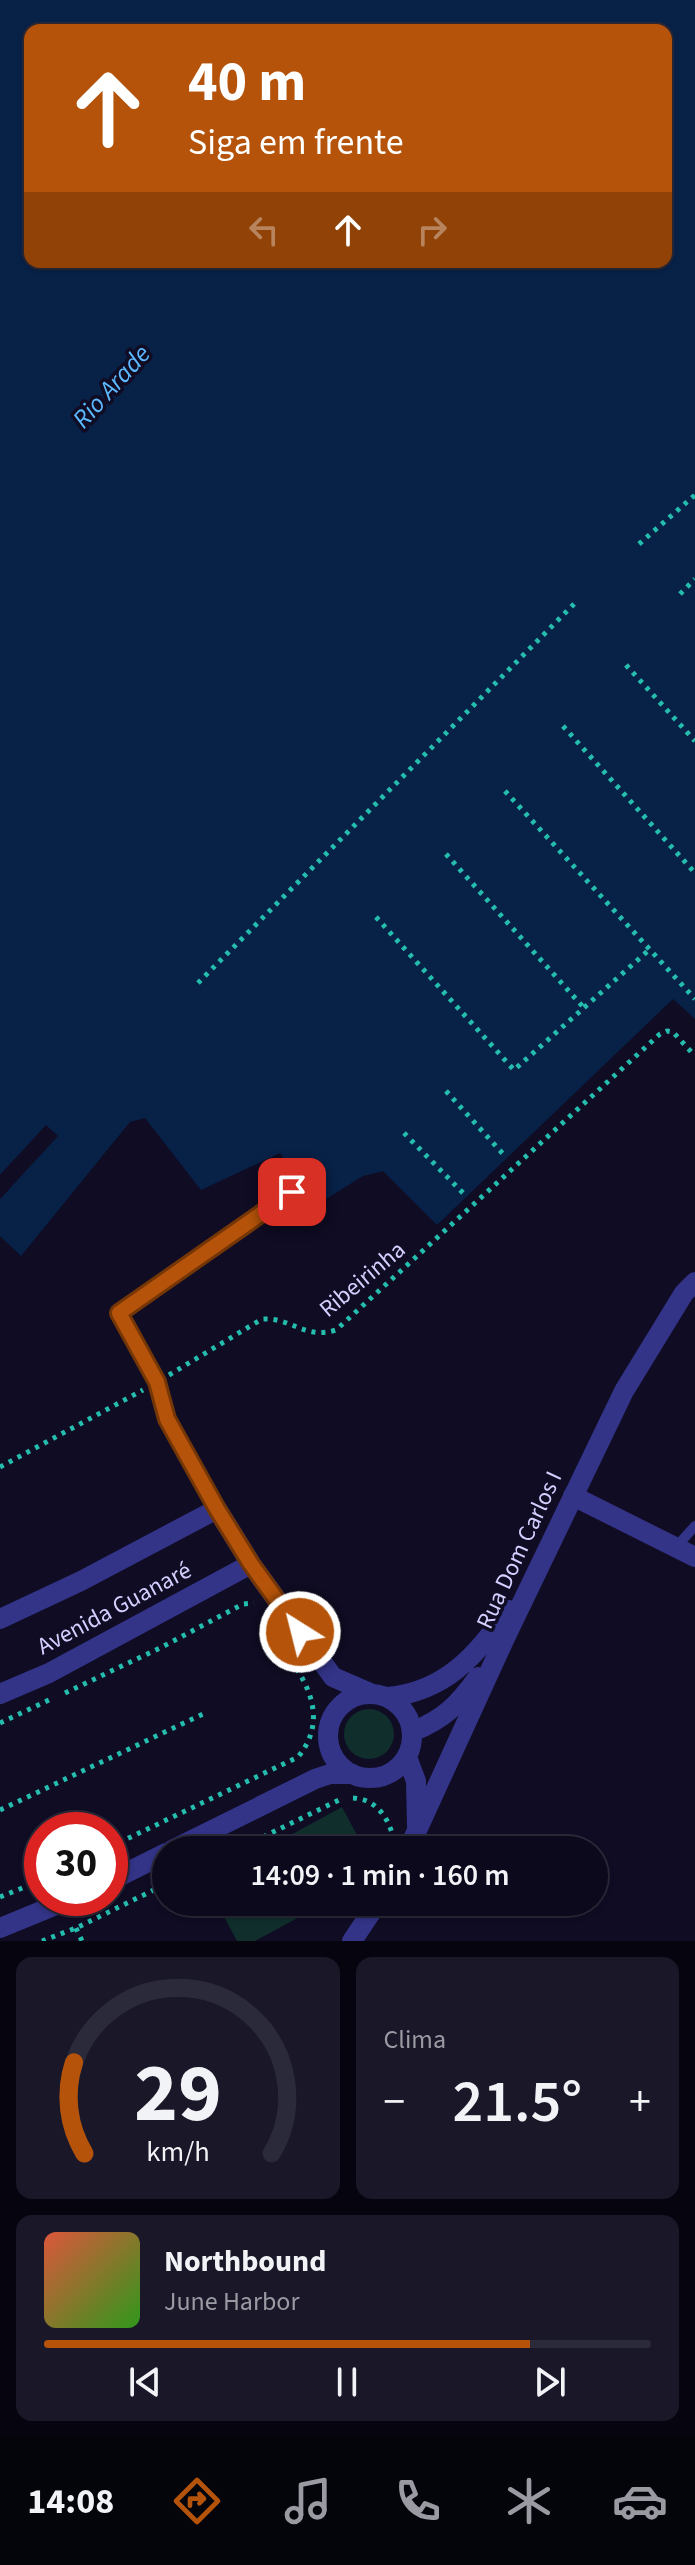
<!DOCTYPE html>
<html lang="pt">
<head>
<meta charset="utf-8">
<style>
	:root { --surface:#0b091b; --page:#191728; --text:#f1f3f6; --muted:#9a9aa3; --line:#2b2a3a; --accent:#b45309 }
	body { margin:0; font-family:"Source Sans 3",sans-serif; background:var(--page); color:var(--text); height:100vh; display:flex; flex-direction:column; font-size:30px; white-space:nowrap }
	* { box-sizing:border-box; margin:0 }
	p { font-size:26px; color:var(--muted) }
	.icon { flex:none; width:44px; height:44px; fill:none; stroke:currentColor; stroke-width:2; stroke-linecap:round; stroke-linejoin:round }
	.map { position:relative; height:1941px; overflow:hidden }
	.side { display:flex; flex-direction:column; gap:16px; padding:16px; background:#06050f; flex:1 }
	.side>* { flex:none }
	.guide { position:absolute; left:24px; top:24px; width:648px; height:244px; border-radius:16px; box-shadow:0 2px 6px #0004,0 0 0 2px var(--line); background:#b45309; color:#fff; overflow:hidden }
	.speed { position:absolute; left:24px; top:1812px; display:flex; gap:16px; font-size:40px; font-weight:700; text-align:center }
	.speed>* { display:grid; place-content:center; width:104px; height:104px; border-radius:50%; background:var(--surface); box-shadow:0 2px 6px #0004,0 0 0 2px var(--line); line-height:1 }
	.speed .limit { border:12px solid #d22; background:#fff; color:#111 }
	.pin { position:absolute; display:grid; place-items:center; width:68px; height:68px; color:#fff; margin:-34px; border-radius:16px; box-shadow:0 4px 12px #0006 }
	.me { position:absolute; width:88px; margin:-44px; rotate:324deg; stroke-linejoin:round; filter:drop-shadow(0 0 6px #0008) }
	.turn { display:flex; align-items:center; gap:28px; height:168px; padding:0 32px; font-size:36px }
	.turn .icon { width:104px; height:104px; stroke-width:2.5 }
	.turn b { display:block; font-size:56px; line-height:68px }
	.lanes { display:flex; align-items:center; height:76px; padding:0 32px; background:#0003; justify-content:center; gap:40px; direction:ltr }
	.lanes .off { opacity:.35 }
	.big { font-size:60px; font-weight:600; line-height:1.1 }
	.side .widget { flex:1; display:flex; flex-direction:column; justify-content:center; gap:12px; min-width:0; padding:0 28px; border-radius:16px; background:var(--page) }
	.side .dial { align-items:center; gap:0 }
	.dial svg { height:208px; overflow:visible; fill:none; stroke:var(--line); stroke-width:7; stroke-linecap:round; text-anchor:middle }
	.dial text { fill:var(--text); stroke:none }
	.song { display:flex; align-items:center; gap:24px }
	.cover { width:96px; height:96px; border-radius:12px; background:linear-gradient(135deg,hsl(10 70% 55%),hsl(110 70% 35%)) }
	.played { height:8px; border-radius:4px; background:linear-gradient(90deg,var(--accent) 80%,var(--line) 80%) }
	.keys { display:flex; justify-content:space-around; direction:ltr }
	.heat { display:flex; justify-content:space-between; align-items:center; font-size:44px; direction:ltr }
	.side .tiles { flex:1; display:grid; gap:16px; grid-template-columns:1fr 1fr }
	.widget:last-child { grid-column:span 2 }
	.trip { position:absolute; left:152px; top:1836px; width:456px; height:80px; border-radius:40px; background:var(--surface); box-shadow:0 2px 6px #0004,0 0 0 2px var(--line); font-weight:600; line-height:80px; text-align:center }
	.tab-bar { display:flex; height:128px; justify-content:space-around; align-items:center; background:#04040b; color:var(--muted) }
	.tab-bar .icon { width:56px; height:56px }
	.tab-bar .active { color:var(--accent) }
	.tab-bar b { font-size:36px; color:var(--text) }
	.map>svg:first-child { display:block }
	.green { fill:#0f2e2c }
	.water { fill:#082147; fill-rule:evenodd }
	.pier { fill:#0f0c24 }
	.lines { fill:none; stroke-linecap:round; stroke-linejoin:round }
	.path { stroke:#25bdae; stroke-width:5; stroke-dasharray:4 6; stroke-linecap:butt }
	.service { stroke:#333387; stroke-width:10 }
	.minor { stroke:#333387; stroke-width:20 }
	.tertiary { stroke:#333387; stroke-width:20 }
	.route-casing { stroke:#753606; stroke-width:20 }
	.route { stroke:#b45309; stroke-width:14 }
	.labels { text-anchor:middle; stroke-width:7; stroke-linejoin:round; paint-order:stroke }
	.street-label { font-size:24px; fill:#d3cfff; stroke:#0f0c24 }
	.water-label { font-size:26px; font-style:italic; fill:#5dbaff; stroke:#0f0c24 }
</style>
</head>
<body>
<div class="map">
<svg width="695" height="1941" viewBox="0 0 695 1941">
	<rect width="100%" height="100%" fill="#0f0c24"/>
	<path class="green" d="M344 1734a25 25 0 1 1 50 0a25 25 0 1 1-50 0Z
		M 342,1807 L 365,1850 L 263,1850 Z
		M 216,1902 L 327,1902 L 255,1941 L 237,1941 Z"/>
	<path class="water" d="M 0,0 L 695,0 L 695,1019 L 673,999 L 437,1225 L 383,1171 L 363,1176 L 315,1206 L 280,1153 L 201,1190 L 145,1118 L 130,1122 L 21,1256 L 0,1236 L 0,1199 L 57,1135 L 46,1126 L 0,1175 ZM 30,30 L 666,30 L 666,262 L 30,262 Z"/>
	<path class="pier" d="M 46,1125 L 58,1136 L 0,1199 L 0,1193 L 52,1136 L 46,1131 L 0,1179 L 0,1175 Z"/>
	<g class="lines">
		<path class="path" d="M 639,544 L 695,495
			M 680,594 L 695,579
			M 626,665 L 695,741
			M 563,726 L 695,873
			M 505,791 L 695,999
			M 446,854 L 584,1008
			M 376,917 L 514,1070 L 650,949
			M 198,983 L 576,602
			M 446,1091 L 504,1155
			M 404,1133 L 465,1195
			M 169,1375 L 262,1319 C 291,1317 305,1340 336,1330 L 660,1034 L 667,1031 L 673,1032 L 695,1056
			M 0,1467 L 143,1390
			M 65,1693 L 162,1647 L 243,1604 L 254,1603
			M 0,1723 L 49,1700
			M 353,1798 C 374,1799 386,1814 392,1833
			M 0,1810 L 203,1714
			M 110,1847 L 298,1757 C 321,1729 316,1700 298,1671
			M 236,1850 L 343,1798
			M 0,1897 L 42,1880
			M 76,1928 L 82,1941
			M 42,1941 L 76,1928 L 166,1884"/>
		<path class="service" d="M 217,1509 L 167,1419 L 157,1382 L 119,1313 L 292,1192
			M 676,1547 L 695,1526"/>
		<path class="minor" d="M 573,1496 L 695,1557
			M 0,1619 L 81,1581 L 217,1509 L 251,1564 L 333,1677 L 370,1693
			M 0,1694 L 49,1673 L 251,1564"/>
		<path class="tertiary" d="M328 1736a42 42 0 1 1 84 0a42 42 0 1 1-84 0Z
			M 387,1697 C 446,1692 476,1655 509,1610
			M 412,1732 C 444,1719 458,1705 478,1677
			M 407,1757 L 416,1781 L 417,1826
			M 172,1850 L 315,1779 L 330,1774 L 353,1774
			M 408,1850 L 505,1638 L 624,1391 L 684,1293 L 695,1282
			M 110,1881 L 166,1853
			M 0,1928 L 73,1898
			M 352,1941 L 378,1902"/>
	</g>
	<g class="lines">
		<defs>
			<path id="route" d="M 292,1192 L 119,1313 L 157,1382 L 167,1419 L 217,1509 L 251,1564 L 300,1632"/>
		</defs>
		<use href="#route" class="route-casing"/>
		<use href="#route" class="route"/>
	</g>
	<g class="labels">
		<g class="street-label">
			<text transform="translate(362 1279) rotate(-40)" y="8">Ribeirinha</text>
			<text transform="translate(519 1550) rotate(-65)" y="8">Rua Dom Carlos I</text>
			<text transform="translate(114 1608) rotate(-28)" y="8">Avenida Guanaré</text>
		</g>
		<g class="water-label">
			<text transform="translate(111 386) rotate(-48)" y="9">Rio Arade</text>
		</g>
	</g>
</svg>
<div class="speed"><div class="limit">30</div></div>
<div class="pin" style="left:292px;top:1192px;background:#d93025"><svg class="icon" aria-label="arrive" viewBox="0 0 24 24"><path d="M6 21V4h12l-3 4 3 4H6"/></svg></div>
<svg class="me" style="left:300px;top:1632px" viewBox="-20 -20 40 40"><circle r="17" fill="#b45309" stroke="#fff" stroke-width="3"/><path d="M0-11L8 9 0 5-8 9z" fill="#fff"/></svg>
<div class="trip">14:09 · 1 min · 160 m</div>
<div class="guide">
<div class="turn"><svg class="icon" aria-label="ahead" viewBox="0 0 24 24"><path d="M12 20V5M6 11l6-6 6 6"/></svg><div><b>40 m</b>Siga em frente</div></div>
<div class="lanes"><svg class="icon off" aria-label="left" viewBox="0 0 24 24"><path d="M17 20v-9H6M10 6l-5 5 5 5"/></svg><svg class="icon" aria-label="ahead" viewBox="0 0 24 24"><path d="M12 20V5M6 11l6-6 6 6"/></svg><svg class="icon off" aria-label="right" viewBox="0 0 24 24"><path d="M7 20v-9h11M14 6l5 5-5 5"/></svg></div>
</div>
</div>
<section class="side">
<div class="tiles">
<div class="widget dial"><svg viewBox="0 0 100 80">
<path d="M14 69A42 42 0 1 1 86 69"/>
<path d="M14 69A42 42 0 0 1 10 34" stroke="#b45309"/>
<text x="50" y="56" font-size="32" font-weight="700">29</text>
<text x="50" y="72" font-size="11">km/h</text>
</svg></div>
<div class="widget"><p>Clima</p>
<div class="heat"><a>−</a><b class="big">21.5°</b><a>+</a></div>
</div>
<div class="widget">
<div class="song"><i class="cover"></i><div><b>Northbound</b><p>June Harbor</p></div></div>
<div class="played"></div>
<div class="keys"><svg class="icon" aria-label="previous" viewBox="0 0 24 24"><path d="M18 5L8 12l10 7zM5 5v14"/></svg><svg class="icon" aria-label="pause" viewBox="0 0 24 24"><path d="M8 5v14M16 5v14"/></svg><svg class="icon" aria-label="next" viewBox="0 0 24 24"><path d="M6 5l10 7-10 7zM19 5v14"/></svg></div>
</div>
</div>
</section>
<nav class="tab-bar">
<b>14:08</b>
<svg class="icon active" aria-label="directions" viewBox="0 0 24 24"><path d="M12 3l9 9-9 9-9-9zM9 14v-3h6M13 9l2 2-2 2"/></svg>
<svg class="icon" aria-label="music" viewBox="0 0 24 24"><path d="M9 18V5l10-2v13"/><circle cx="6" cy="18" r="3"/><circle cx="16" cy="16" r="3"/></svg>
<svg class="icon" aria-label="phone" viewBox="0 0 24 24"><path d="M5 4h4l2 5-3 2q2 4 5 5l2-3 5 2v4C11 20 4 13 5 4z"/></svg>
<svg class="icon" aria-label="climate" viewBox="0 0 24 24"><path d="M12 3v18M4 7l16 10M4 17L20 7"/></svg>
<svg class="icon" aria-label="car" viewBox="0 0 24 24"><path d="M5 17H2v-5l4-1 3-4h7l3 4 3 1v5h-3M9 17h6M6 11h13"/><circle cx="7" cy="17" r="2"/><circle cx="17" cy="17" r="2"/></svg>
</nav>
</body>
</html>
